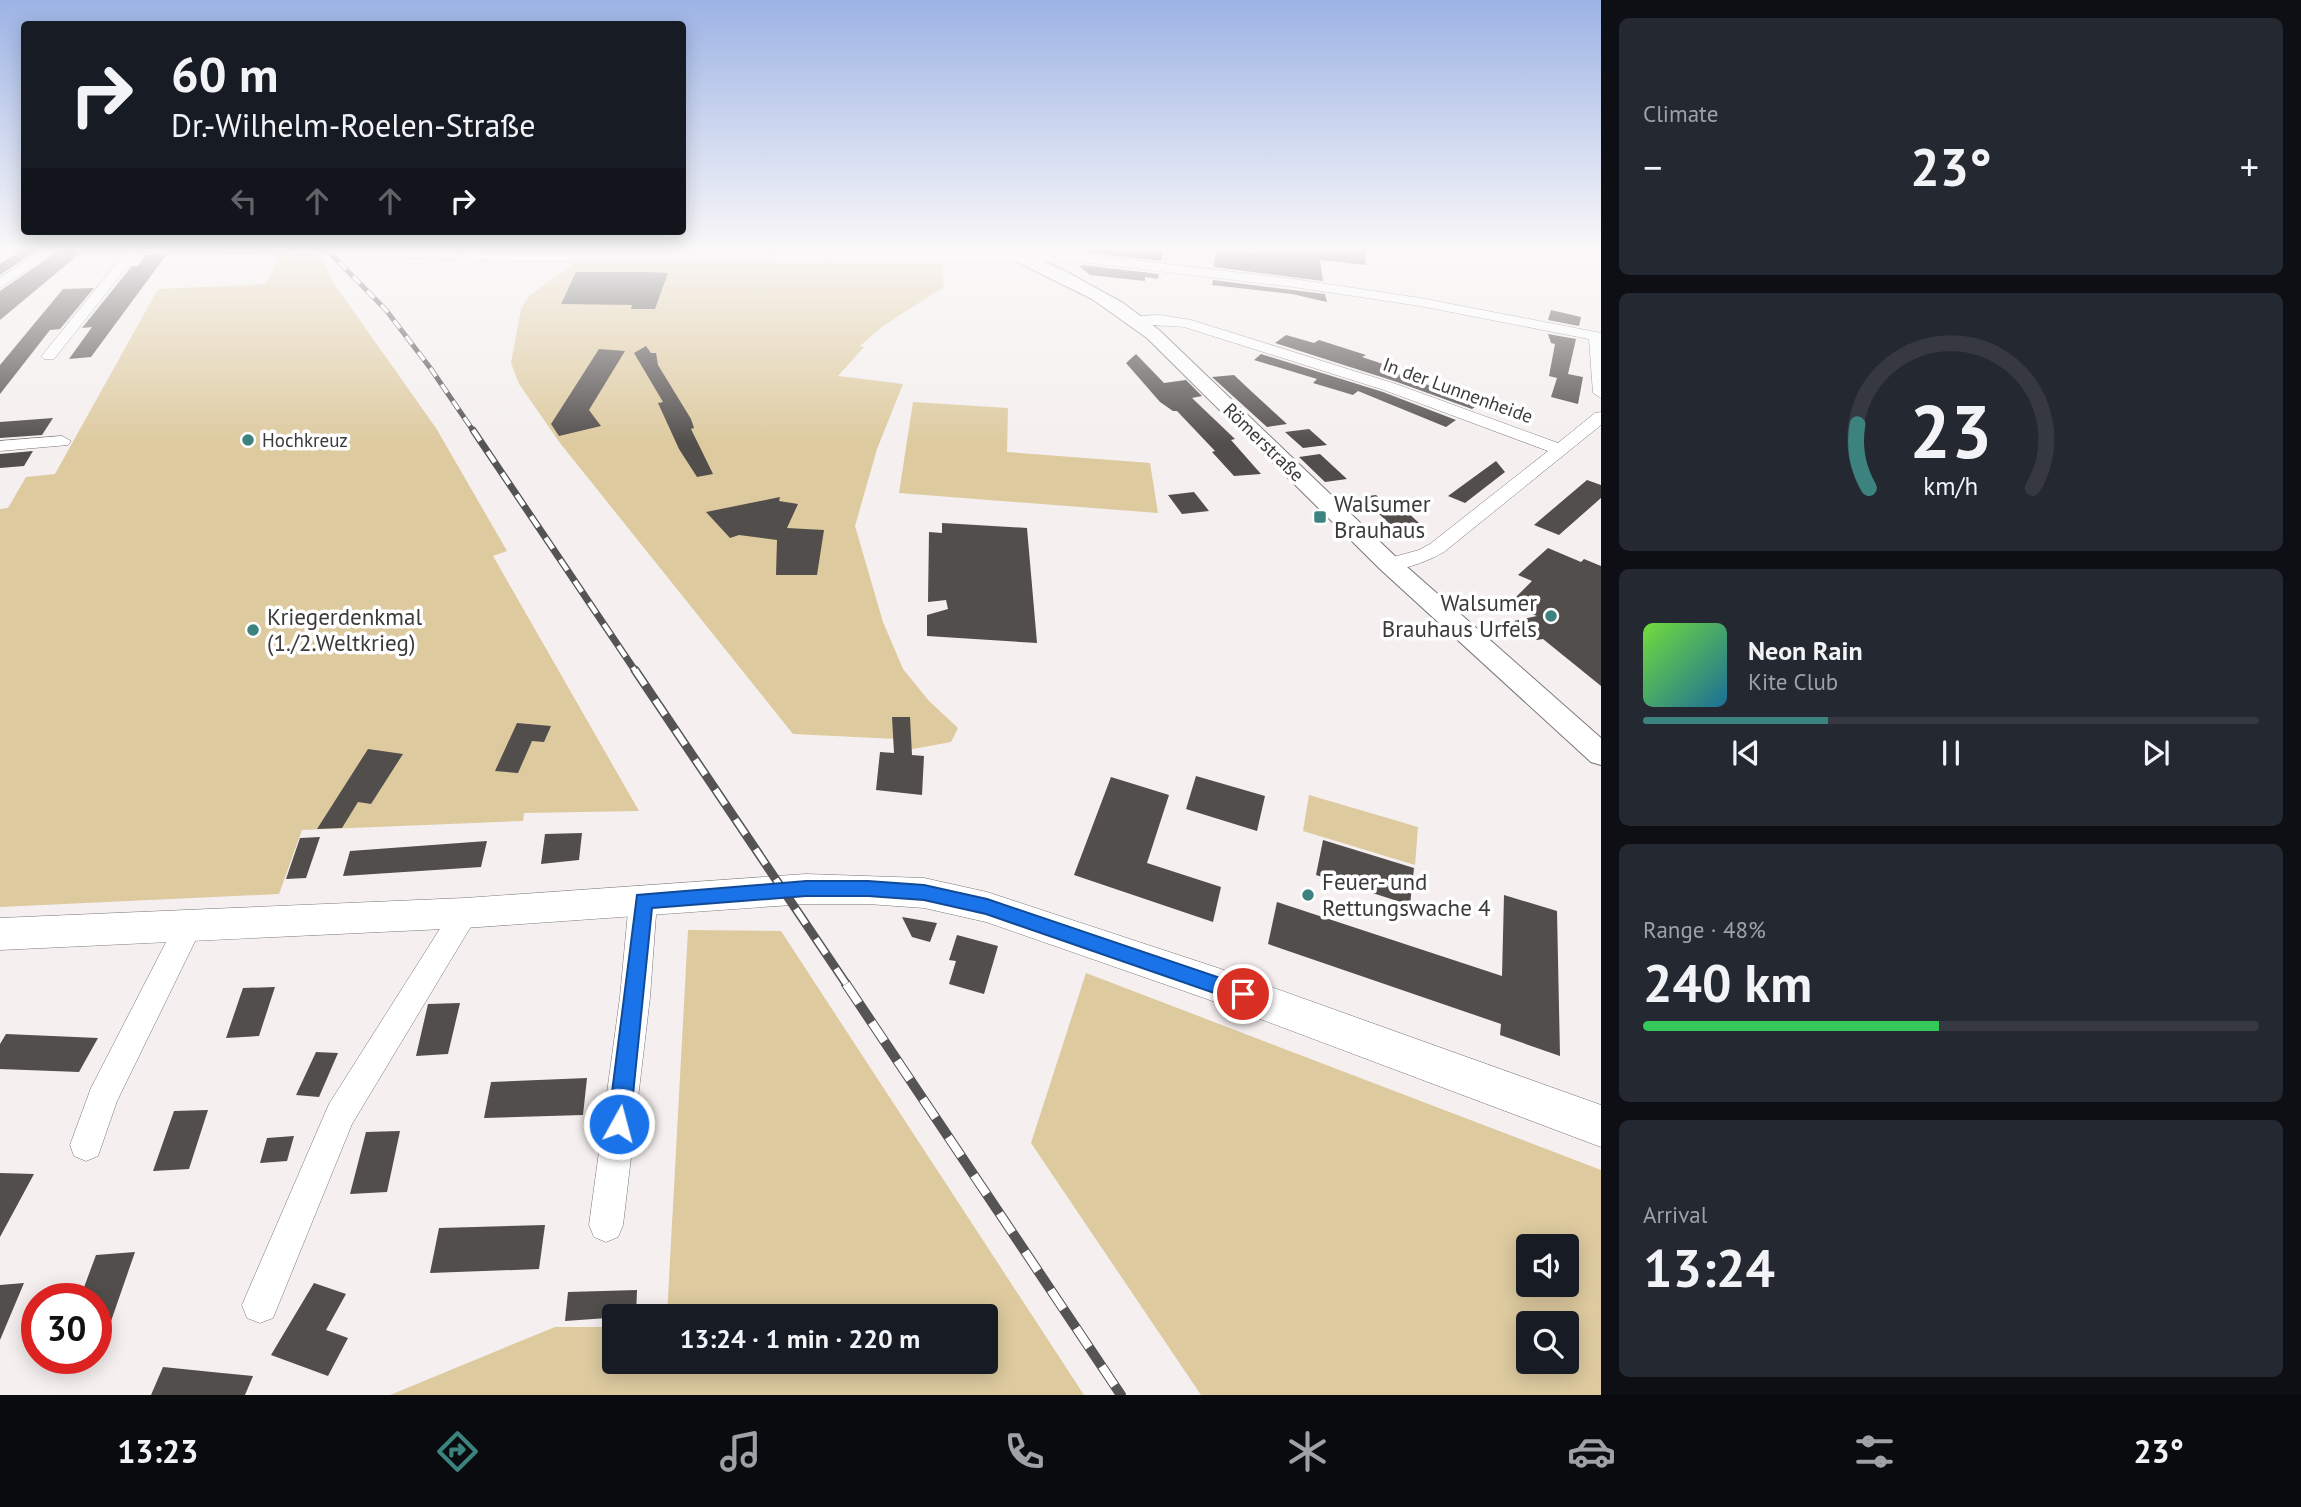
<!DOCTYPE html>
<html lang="en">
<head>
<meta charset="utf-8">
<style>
	:root { --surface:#171b24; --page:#242831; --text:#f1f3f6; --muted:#9ea1a6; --line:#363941; --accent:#3c837f }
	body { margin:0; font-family:"PT Sans",sans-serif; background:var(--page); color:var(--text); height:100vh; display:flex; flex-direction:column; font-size:26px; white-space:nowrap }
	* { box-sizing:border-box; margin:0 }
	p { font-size:23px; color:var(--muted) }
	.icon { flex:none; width:38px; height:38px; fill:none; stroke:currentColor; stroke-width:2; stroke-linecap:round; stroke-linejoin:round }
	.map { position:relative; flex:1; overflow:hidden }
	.details { display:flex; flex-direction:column; gap:18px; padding:18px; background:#0d0f14; width:700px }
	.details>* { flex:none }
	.guide { position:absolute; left:21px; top:21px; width:665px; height:214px; border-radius:7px; box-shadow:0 4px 18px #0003; background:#171b24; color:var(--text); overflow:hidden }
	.controls { position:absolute; left:1516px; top:1234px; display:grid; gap:14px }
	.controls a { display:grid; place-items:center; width:63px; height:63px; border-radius:7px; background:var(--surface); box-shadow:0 4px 18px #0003; font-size:35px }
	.speed { position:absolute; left:21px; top:1283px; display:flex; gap:14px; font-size:35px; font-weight:700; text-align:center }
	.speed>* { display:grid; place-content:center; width:91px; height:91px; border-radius:50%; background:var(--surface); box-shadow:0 4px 18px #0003; line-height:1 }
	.speed .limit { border:10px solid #d22; background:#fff; color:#111 }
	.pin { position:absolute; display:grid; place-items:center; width:60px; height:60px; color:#fff; margin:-30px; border:4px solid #fff; border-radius:50%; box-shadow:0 2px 7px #0007 }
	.me { position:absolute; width:77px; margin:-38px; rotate:7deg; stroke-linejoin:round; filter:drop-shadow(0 0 5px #0008) }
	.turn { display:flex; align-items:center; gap:24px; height:147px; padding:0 35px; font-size:32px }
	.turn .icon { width:91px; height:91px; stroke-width:2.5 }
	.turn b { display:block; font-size:49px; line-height:60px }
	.lanes { display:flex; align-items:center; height:66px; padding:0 35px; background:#0003; justify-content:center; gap:35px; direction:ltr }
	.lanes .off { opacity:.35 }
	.big { font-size:52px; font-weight:700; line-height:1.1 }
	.details .card { flex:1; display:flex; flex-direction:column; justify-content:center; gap:10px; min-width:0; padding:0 24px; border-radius:10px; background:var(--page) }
	.details .dial { align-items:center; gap:0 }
	.dial svg { height:182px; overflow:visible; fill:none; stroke:var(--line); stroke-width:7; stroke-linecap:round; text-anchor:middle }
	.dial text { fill:var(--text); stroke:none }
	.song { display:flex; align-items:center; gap:21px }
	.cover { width:84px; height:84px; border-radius:10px; background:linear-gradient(135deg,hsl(100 70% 55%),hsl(200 70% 35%)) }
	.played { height:7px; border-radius:4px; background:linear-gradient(90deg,var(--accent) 30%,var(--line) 30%) }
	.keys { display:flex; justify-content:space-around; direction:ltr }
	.heat { display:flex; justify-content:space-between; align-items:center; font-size:38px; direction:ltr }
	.charge { height:10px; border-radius:5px; background:linear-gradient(90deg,#34c759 48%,var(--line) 0) }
	.trip { position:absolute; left:602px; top:1304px; width:396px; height:70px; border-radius:7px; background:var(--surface); box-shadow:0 4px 18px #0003; font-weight:700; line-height:70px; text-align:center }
	.tabs { display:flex; height:112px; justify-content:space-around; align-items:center; background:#090b0e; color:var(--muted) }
	.tabs .icon { width:49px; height:49px }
	.tabs .active { color:var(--accent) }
	.tabs b { font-size:32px; color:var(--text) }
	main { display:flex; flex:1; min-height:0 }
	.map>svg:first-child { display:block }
	.green { fill:#ddca9f; fill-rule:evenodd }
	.building { fill:#524e4c }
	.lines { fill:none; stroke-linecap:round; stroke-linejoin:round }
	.minor-casing { stroke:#7a7575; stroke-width:1 }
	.tertiary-casing { stroke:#7a7575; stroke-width:2 }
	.secondary-casing { stroke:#7a7575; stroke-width:1 }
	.minor { fill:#fff; fill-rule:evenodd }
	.tertiary { fill:#fff; fill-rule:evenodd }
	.secondary { fill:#fff; fill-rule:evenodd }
	.rail-far3-casing { stroke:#555353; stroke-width:5 }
	.rail-far2-casing { stroke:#555353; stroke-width:7 }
	.rail-far1-casing { stroke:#555353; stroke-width:9 }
	.rail-casing { stroke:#555353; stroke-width:10 }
	.rail-far3 { stroke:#fff; stroke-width:3.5; stroke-dasharray:10; stroke-linecap:butt }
	.rail-far2 { stroke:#fff; stroke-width:4.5; stroke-dasharray:13; stroke-linecap:butt }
	.rail-far1 { stroke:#fff; stroke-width:6; stroke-dasharray:18; stroke-linecap:butt }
	.rail { stroke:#fff; stroke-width:8; stroke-dasharray:23; stroke-linecap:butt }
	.route { fill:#1a73e8; stroke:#114b97; stroke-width:2 }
	.poi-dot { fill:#3c837f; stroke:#fff; stroke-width:2.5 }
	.labels { text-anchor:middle; stroke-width:7; stroke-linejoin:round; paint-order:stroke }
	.far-street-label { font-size:19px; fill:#3c3a3a; stroke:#fff }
	.far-poi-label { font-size:19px; fill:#3c3a3a; stroke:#fff; text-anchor:start }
	.poi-label { font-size:23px; fill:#3c3a3a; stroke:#fff; text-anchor:start }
</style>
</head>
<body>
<main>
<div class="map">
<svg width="1601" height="1395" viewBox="0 0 1601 1395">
	<rect width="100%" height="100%" fill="#f5efef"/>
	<path class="green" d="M 612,248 L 783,248 L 783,254 L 602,253 Z
		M 281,257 L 323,258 L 332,281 L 436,428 L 507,551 L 493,556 L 639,811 L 524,813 L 523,821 L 302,830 L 279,894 L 0,907 L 0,509 L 8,508 L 26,477 L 55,474 L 158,289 L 265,284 Z
		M 574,263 L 942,264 L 944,287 L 883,326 L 860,346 L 864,347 L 838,376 L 903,384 L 877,449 L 855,526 L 883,622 L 903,669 L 929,701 L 958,728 L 951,742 L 913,749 L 897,739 L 793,734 L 560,443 L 519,384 L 511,363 L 521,309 L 529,296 Z
		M 913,402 L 1008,408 L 1007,452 L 1150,463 L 1158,513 L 899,493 Z
		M 1309,795 L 1418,827 L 1415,865 L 1303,831 Z
		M 688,930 L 781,931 L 1084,1395 L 390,1395 L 555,1327 L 614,1327 L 614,1362 L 985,1362 L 985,1316 L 667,1316 Z
		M 1086,973 L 1601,1170 L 1601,1395 L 1201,1395 L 1031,1143 ZM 1566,1246 L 1566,1284 L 1528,1284 L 1528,1246 ZM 1566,1323 L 1566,1362 L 1528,1362 L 1528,1323 Z"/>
	<path class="building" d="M 25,248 L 40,248 L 0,275 L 0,264 Z
		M 63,248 L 84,250 L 0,320 L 0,291 Z
		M 1086,248 L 1136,248 L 1163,251 L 1161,261 L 1085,252 Z
		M 1254,248 L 1365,248 L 1366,265 L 1320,260 L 1323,281 L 1214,267 L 1216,249 L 1254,253 Z
		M 167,254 L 91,357 L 69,359 L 92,327 L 82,328 L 132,266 L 138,266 L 146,255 Z
		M 1081,265 L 1159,274 L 1158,279 L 1145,277 L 1145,281 L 1090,275 L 1080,267 Z
		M 576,272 L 647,272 L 668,273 L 655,309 L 631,309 L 632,305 L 561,304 Z
		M 1213,280 L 1325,294 L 1327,302 L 1292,294 L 1212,285 Z
		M 94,288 L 60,329 L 50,330 L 0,394 L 0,365 L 63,289 Z
		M 1551,310 L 1581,317 L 1579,326 L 1548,320 Z
		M 1548,334 L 1576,339 L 1568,374 L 1583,377 L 1578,404 L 1551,397 L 1557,378 L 1549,376 L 1555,344 L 1551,343 Z
		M 1286,335 L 1314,343 L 1319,340 L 1366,355 L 1362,357 L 1395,368 L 1391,371 L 1479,404 L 1472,409 L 1397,382 L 1275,343 Z
		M 646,346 L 651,353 L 656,353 L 658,365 L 691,419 L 694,428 L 691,429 L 713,474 L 697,477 L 679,449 L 658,403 L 663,402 L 634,353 Z
		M 599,349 L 625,351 L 589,410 L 601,426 L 559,436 L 551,424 Z
		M 1136,354 L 1164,383 L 1186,380 L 1202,396 L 1192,398 L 1235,439 L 1231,440 L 1261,474 L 1234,476 L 1212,452 L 1215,451 L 1177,411 L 1173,411 L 1160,402 L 1126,363 Z
		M 1261,354 L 1383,392 L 1456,420 L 1446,427 L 1358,391 L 1353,395 L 1313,383 L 1317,379 L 1254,360 Z
		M 1234,375 L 1251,391 L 1287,424 L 1267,427 L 1212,377 Z
		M 53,418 L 42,435 L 0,438 L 0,422 Z
		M 1309,429 L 1327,445 L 1303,448 L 1285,432 Z
		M 33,451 L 24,466 L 0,468 L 0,454 Z
		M 1320,454 L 1347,479 L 1325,482 L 1299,457 Z
		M 1496,461 L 1505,472 L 1465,503 L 1448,496 Z
		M 1587,480 L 1601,485 L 1601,498 L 1559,535 L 1534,525 Z
		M 1194,492 L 1209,511 L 1182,514 L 1168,495 Z
		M 1376,495 L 1393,511 L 1404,509 L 1419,523 L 1393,527 L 1378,513 L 1372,514 L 1355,498 Z
		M 780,497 L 779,501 L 798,504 L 787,528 L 824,530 L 817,575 L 776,575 L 777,540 L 739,535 L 730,538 L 706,512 Z
		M 942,523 L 1027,528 L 1037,643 L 927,636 L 927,615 L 948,609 L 946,600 L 928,602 L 929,532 L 942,533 Z
		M 1548,548 L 1581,562 L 1584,559 L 1601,566 L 1601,686 L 1543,639 L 1537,640 L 1514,621 L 1537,616 L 1509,604 L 1532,581 L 1518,575 Z
		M 892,717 L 910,717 L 912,755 L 924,756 L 922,795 L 876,790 L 880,752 L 894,753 Z
		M 517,723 L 551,726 L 544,742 L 532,741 L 518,773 L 495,771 Z
		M 368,749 L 403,754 L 371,804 L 358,802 L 342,828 L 317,829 Z
		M 1196,776 L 1265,796 L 1257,831 L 1186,809 Z
		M 1111,777 L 1169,795 L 1147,863 L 1221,887 L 1213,922 L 1074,875 Z
		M 582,833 L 579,860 L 541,864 L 545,834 Z
		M 320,837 L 306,878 L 286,879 L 300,838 Z
		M 1323,840 L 1414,868 L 1410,905 L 1316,875 Z
		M 487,841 L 481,867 L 343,876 L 350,851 Z
		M 1504,895 L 1557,911 L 1560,1056 L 1500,1035 L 1501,1024 L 1268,944 L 1277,902 L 1502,976 Z
		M 902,917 L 937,923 L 930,942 L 912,937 Z
		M 957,935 L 998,946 L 984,994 L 949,984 L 956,961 L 949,960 Z
		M 275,987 L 259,1036 L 226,1038 L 243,988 Z
		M 460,1003 L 448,1054 L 416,1056 L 428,1004 Z
		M 6,1034 L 98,1038 L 79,1072 L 0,1069 L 0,1044 Z
		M 316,1052 L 338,1053 L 319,1097 L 296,1095 Z
		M 587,1078 L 583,1115 L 484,1118 L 491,1082 Z
		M 208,1110 L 189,1169 L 153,1171 L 174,1111 Z
		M 400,1131 L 387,1192 L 350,1194 L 366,1132 Z
		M 294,1136 L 287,1161 L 260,1163 L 267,1138 Z
		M 0,1173 L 34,1174 L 0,1237 Z
		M 545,1225 L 539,1269 L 430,1273 L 439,1228 Z
		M 135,1252 L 110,1324 L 96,1325 L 96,1298 L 80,1298 L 96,1255 Z
		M 24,1283 L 0,1340 L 0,1285 Z
		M 314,1283 L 346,1294 L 326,1330 L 348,1338 L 328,1376 L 271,1355 Z
		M 637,1290 L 636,1316 L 565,1321 L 568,1292 Z
		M 163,1367 L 222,1373 L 253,1376 L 245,1395 L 151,1395 Z"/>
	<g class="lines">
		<defs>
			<path id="minor" d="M 45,248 L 60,248 L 0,288 L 0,278 Z
				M 129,248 L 142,248 L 54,359 L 44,359 L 41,356 L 44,353 Z
				M 194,248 L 346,248 L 512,253 L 1081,254 L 1294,279 L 1420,298 L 1601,333 L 1601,398 L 1593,393 L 1589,339 L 1420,306 L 1294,287 L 1081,262 L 512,261 L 200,252 Z
				M 1160,315 L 1191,320 L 1396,384 L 1558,443 L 1595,413 L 1601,412 L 1601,425 L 1444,552 C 1428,561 1400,573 1382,568 L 1379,564 L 1382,560 L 1419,550 L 1430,544 L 1548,451 L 1384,390 L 1184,327 C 1171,325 1138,327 1130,320 L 1137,316 Z
				M 62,436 L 71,441 L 68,445 L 0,451 L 0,441 Z
				M 643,890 L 653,893 L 657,901 L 650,997 L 623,1225 L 618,1237 L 606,1242 L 594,1237 L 589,1225 L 620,997 L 629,901 L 633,893 Z
				M 465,902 L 475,905 L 479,913 L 352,1124 L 273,1318 L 260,1323 L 247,1318 L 242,1305 L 329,1104 L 455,905 Z
				M 189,914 L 199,917 L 203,925 L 117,1101 L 98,1156 L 86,1161 L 74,1156 L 70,1145 L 91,1088 L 179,917 Z"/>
			<path id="tertiary" d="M 949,248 L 969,248 L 949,261 L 937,261 L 935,258 Z
				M 989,248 L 1012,248 L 1065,271 L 1123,303 L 1159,330 L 1398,559 L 1601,738 L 1601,765 L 1591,762 L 1380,569 L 1147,338 L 1092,299 Z"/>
			<path id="secondary" d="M 806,874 L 924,878 L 987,892 L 1218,968 L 1601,1105 L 1601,1147 L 1207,999 L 986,922 L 924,908 L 868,904 L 806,904 L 465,928 L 0,950 L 0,918 L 465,898 Z"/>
		</defs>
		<use href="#minor" class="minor-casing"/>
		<use href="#tertiary" class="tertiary-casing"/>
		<use href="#secondary" class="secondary-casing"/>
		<use href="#minor" class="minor"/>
		<use href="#tertiary" class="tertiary"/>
		<use href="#secondary" class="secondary"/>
		<defs>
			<path id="rail-far3" d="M 325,248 L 386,310 L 431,369 L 474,432"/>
			<path id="rail-far2" d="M 473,430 L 636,672"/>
			<path id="rail-far1" d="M 635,670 L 847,985"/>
			<path id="rail" d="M 846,984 L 1121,1395"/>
		</defs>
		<use href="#rail-far3" class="rail-far3-casing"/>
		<use href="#rail-far2" class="rail-far2-casing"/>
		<use href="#rail-far1" class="rail-far1-casing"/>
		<use href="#rail" class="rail-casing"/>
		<use href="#rail-far3" class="rail-far3"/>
		<use href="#rail-far2" class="rail-far2"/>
		<use href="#rail-far1" class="rail-far1"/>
		<use href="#rail" class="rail"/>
	</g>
	<linearGradient id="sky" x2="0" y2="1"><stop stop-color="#9cb3e5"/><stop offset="0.56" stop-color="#faf8f8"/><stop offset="1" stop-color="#faf8f8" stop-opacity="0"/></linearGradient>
	<rect width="1601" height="444" fill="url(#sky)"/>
	<path class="route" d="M 806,881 L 868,881 L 924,885 L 987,899 L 1250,988 L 1253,994 L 1250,1000 L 1243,1003 L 986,914 L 924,900 L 868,896 L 806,896 L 652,908 L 630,1124 L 627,1131 L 619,1134 L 611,1131 L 608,1124 L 637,895 Z"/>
	<g class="poi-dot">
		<circle cx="248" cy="440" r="7"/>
		<rect x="1313" y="510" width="14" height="14" rx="3.5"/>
		<circle cx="1551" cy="616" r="7"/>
		<circle cx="253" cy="630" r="7"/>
		<circle cx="1308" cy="895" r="7"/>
	</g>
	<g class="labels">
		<g class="far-street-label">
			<text transform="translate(1458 390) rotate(20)" y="7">In der Lunnenheide</text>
			<text transform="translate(1264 442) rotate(44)" y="7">Römerstraße</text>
		</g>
		<g class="far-poi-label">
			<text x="262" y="447">Hochkreuz</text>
		</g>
		<g class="poi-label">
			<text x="1334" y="512">Walsumer<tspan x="1334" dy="26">Brauhaus</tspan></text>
			<text x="1537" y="611" text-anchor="end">Walsumer<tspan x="1537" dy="26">Brauhaus Urfels</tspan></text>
			<text x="267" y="625">Kriegerdenkmal<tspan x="267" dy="26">(1./2.Weltkrieg)</tspan></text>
			<text x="1322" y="890">Feuer- und<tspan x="1322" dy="26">Rettungswache 4</tspan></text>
		</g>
	</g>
</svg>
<div class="controls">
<a><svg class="icon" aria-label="sound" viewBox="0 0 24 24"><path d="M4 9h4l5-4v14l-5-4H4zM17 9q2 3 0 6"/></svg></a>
<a><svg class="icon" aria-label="search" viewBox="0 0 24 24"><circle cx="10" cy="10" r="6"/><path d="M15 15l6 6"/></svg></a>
</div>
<div class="speed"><div class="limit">30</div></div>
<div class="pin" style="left:1243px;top:994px;background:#d93025"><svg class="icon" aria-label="arrive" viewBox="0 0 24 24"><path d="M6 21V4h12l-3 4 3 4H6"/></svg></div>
<svg class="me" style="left:619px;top:1124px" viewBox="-20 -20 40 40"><circle r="17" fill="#1a73e8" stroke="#fff" stroke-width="3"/><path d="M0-11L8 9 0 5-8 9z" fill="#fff"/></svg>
<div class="trip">13:24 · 1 min · 220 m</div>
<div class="guide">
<div class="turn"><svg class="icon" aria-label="right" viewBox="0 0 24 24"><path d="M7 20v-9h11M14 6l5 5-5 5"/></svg><div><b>60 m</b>Dr.-Wilhelm-Roelen-Straße</div></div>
<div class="lanes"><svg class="icon off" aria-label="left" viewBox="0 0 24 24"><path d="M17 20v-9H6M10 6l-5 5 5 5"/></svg><svg class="icon off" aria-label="ahead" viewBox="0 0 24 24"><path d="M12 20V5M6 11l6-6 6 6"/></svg><svg class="icon off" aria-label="ahead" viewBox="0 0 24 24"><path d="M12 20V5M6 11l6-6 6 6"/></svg><svg class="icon" aria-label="right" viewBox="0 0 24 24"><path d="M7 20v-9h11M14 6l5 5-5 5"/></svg></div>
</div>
</div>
<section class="details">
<div class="card"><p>Climate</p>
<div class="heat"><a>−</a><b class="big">23°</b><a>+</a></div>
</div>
<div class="card dial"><svg viewBox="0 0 100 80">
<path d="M14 69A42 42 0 1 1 86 69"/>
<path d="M14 69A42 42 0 0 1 9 41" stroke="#3c837f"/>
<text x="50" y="56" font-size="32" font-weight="700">23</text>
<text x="50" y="72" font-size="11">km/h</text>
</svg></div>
<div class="card">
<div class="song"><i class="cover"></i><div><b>Neon Rain</b><p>Kite Club</p></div></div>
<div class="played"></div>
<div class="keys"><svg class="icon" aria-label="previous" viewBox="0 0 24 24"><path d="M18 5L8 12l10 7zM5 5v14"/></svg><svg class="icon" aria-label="pause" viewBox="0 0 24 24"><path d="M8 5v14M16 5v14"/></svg><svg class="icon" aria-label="next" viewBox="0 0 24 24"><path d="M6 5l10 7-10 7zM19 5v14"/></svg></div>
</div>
<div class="card"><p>Range · 48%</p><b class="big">240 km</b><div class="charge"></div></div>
<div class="card"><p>Arrival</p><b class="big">13:24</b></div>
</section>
</main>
<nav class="tabs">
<b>13:23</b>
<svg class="icon active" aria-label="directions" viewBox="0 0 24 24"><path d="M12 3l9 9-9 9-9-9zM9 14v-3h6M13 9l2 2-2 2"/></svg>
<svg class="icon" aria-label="music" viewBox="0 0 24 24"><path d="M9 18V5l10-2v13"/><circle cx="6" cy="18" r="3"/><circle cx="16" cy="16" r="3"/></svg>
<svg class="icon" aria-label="phone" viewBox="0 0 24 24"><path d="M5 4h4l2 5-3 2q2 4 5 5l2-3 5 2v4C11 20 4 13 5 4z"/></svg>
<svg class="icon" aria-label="climate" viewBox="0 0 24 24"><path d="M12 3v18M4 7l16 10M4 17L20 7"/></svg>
<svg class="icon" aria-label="car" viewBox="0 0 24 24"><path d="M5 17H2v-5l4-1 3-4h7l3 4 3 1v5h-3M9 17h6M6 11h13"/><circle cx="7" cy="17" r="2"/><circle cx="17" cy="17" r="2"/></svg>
<svg class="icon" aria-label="filters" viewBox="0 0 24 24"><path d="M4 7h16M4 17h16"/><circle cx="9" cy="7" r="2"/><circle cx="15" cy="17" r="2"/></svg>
<b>23°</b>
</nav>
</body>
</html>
